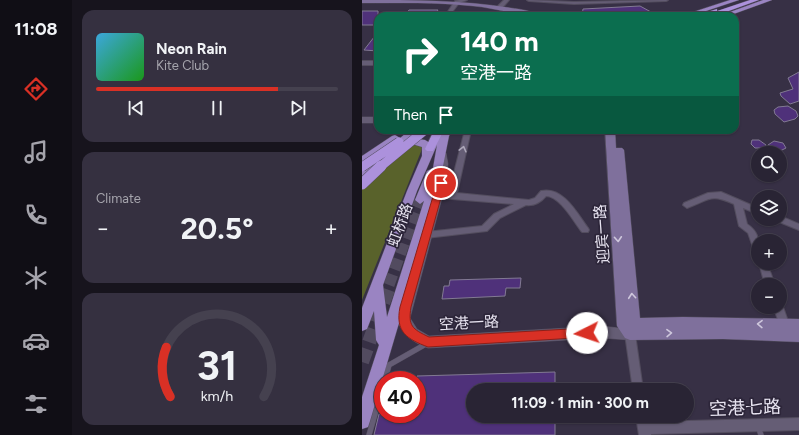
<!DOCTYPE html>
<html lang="en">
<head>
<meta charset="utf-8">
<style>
	:root { --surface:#292434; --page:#353040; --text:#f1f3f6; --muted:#a5a4ac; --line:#45414f; --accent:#d93025 }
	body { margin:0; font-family:Figtree,"Noto Sans SC",sans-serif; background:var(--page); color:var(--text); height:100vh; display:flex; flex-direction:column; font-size:15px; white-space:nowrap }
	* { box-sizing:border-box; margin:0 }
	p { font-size:13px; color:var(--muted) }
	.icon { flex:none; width:22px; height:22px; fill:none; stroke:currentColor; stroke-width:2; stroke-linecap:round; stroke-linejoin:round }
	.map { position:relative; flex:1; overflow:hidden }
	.sheet { display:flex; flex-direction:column; gap:10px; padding:10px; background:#17141d; width:290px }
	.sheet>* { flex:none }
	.top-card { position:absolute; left:12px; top:12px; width:365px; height:122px; border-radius:12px; box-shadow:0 1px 3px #0004,0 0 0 1px var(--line); background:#0b6e4f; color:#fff; overflow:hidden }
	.tools { position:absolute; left:389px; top:146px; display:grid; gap:8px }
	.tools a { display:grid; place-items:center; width:36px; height:36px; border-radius:50%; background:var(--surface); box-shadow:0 1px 3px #0004,0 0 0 1px var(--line); font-size:20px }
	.speed { position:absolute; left:12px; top:371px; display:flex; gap:8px; font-size:20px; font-weight:700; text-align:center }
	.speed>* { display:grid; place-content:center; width:52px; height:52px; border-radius:50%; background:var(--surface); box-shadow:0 1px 3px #0004,0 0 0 1px var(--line); line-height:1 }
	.speed .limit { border:6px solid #d22; background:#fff; color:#111 }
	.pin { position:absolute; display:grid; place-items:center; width:34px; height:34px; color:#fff; margin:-17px; border:2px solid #fff; border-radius:50%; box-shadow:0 1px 4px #0007 }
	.me { position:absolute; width:44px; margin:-22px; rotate:266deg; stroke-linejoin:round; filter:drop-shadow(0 0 3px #0008) }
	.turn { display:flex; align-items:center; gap:14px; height:84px; padding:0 20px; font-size:18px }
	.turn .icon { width:52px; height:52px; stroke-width:2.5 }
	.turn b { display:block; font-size:28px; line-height:34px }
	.then { display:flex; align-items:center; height:38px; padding:0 20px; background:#0003; gap:8px; font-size:15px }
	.big { font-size:30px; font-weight:700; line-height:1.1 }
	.sheet .card { flex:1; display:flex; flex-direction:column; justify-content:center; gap:6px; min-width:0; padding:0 14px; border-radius:12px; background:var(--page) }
	.sheet .dial { align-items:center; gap:0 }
	.dial svg { height:104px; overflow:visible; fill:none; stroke:var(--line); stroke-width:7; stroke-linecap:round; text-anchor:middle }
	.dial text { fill:var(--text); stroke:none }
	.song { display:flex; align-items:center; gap:12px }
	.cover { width:48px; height:48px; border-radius:6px; background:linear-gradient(135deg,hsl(200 70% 55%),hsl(120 70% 35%)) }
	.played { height:4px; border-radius:2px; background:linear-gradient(90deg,var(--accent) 75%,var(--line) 75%) }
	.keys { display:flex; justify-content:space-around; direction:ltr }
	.heat { display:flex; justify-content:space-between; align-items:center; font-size:22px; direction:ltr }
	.trip { position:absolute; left:104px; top:383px; width:228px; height:40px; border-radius:20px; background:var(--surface); box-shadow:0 1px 3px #0004,0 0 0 1px var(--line); font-weight:700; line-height:40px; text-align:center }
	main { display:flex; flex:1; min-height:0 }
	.menu { display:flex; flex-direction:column; width:72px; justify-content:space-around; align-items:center; background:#100e15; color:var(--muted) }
	.menu .icon { width:28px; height:28px }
	.menu .active { color:var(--accent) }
	.menu b { font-size:18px; color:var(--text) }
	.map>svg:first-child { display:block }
	.green { fill:#59622b }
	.building { fill:#4f317a; stroke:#827a93 }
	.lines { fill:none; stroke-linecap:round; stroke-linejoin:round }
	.primary-tunnel-far1 { stroke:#524b5f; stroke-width:11; stroke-dasharray:11 5.5; stroke-linecap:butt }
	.primary-tunnel { stroke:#524b5f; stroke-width:14; stroke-dasharray:14 7; stroke-linecap:butt }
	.service-casing { stroke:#534d5e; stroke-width:6 }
	.minor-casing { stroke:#534d5e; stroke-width:2 }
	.tertiary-casing { stroke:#534d5e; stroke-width:1 }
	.secondary-casing { stroke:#534d5e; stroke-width:1 }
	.primary-casing { stroke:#534d5e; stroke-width:1 }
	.trunk-casing { stroke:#534d5e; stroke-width:1 }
	.service { stroke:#655d75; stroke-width:5 }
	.minor { fill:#655d75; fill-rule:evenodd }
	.tertiary { fill:#655d75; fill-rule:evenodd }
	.secondary { fill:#7f709c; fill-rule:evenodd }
	.primary { fill:#9a84c2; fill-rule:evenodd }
	.trunk { fill:#ac91dc; fill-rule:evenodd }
	.trunk-bridge-far1-casing { stroke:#534d5e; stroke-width:10; stroke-linecap:butt }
	.trunk-bridge-casing { stroke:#534d5e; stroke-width:12; stroke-linecap:butt }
	.trunk-bridge-far1 { stroke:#ac91dc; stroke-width:9 }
	.trunk-bridge { stroke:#ac91dc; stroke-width:11 }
	.oneway { stroke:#ada7b9 }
	.oneway2 { stroke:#cec7dc }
	.route { fill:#d93025; stroke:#8d1f18 }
	.labels { text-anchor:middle; stroke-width:3.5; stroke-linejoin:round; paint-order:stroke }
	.street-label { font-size:15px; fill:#e8e4f1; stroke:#2d263a }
	.near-street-label { font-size:18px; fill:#e8e4f1; stroke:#2d263a }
</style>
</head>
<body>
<main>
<nav class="menu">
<b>11:08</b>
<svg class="icon active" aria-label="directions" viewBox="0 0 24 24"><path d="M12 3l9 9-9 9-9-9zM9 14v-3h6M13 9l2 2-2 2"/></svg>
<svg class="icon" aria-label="music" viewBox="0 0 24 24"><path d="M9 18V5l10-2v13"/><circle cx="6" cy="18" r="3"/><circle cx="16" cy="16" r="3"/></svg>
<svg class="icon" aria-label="phone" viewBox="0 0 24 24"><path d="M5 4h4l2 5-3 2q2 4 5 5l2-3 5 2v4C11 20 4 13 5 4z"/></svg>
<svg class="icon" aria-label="climate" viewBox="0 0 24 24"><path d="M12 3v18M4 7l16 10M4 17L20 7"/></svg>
<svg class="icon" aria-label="car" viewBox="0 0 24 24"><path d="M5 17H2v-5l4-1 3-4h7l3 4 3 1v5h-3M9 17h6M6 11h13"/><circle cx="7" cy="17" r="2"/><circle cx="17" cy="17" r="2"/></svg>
<svg class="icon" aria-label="filters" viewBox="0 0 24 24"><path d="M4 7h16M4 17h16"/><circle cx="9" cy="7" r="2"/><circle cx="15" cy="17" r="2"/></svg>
</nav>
<section class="sheet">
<div class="card">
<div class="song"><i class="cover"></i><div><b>Neon Rain</b><p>Kite Club</p></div></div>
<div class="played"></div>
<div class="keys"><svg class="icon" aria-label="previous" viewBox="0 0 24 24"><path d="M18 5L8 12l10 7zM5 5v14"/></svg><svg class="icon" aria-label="pause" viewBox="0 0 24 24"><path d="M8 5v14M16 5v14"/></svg><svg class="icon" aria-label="next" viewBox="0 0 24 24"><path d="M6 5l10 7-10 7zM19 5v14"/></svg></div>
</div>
<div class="card"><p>Climate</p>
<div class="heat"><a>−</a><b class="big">20.5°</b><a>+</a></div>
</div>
<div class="card dial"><svg viewBox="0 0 100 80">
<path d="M14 69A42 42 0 1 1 86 69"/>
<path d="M14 69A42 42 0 0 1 11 31" stroke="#d93025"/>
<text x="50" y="56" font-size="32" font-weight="700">31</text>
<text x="50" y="72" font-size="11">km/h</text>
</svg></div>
</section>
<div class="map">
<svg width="437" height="435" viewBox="0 0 437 435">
	<rect width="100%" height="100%" fill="#373045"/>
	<path class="green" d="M 47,144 L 62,144 L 0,300 L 0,187 Z"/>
	<path class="building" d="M 278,6 L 289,12 L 278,16 L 220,16 L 221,9 Z
		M 47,10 L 76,10 L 72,16 L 43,16 Z
		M 0,11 L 16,11 L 16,25 L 0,25 Z
		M 16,32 L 16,51 L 2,50 Z
		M 437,72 L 437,101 L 428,104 L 419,96 L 418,93 L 431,89 L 426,78 Z
		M 426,106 L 434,111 L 436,116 L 433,119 L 422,122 L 413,114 L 412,110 L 416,107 Z
		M 390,140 L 397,140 L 404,145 L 401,148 L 393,148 L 389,144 Z
		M 412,141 L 421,143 L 424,148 L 418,151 L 411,149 L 406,145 Z
		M 159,278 L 158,288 L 144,288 L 143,296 L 80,299 L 82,286 L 87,286 L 88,280 Z
		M 193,372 L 193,390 L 111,390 L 111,416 L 193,416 L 193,435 L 12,435 L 17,414 L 55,414 L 55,376 Z"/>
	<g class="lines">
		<path class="primary-tunnel-far1" d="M 27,285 L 58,200"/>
		<path class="primary-tunnel" d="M 0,362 L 28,284"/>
		<defs>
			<path id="service" d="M 23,380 L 27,365 L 64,344
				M 396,426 L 399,435
				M 7,435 L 21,387"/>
			<path id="minor" d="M 98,0 L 105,0 L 97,3 L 87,16 L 83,16 L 93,1 Z
				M 142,0 L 147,0 L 140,8 L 136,8 L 136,6 Z
				M 165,0 L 212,2 L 306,0 L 304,1 L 212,4 L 167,1 Z
				M 0,61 L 16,61 L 16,65 L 0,65 Z
				M 103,130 L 109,130 L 95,193 L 167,200 L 173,198 L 179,191 C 201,186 215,213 226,228 L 227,230 L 226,232 L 220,232 C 212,222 198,196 184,196 C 179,202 172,206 164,205 L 138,218 L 125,231 L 64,238 L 61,237 L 60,235 L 61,233 L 64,232 L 120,226 L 132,214 L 152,204 L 90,199 L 73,196 L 72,194 L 73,192 L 87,192 Z
				M 359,192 L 396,208 L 396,214 L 381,208 L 385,224 C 398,233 396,240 396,253 L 393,252 L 392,250 L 386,233 L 377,226 L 372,204 C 347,193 348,200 325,208 L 321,205 L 322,203 L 346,193 Z
				M 418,216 L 437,224 L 437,230 L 415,221 L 414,219 L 418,219 Z
				M 397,263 L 405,263 L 413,285 L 403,285 Z
				M 418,304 L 421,307 L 427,324 L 425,327 L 422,328 L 419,327 L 411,307 L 418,307 Z
				M 268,329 L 271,331 L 273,334 L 281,390 L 271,390 L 263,334 L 265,331 Z
				M 274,416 L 286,416 L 287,422 L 437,418 L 437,430 L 289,434 L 289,435 L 277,435 Z"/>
			<path id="tertiary" d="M 0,117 L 16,117 L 16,123 L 0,123 Z
				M 79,150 L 84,153 L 86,164 L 84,183 L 48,318 L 55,329 L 67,336 L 240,326 L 273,330 L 275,334 L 273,338 L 268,340 L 240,338 L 66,348 C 50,342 41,335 34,318 L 74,183 L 76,164 L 74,153 Z"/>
			<path id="secondary" d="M 0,0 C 50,0 100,0 149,8 C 158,9 171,11 178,16 C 156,16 134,8 111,6 C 74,2 37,3 0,3 Z
				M 243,130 L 253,130 L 254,148 L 260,148 L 262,150 L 278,318 L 321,317 L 437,319 L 437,342 L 361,339 L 268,340 L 263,338 L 255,326 Z"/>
			<path id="primary" d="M 368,0 L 377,0 L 329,16 L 319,16 Z
				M 401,0 L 410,0 L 366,16 L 357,16 Z
				M 48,130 L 59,130 L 49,138 L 63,140 L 68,143 L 72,137 L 77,137 L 80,130 L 90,130 L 87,136 L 76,191 L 8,421 L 6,427 L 0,429 L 0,397 L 17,345 L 14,340 L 12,311 L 5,329 L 0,331 L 0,308 L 45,191 L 60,156 L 60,147 L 50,144 L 41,145 L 29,152 L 26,151 L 25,148 L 20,152 L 26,152 L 28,154 L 4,178 L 0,179 L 0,170 L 20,152 L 0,164 L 0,156 L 30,136 L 33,135 L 38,138 ZM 75,145 L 71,168 L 65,171 L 53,200 L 58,204 L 62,201 L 25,317 L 21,285 L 55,191 Z"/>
			<path id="trunk" d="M 388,0 L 397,0 L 353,16 L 332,16 L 355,9 L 355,11 Z
				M 72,130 L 82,130 L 71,151 L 65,151 L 63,149 Z"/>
		</defs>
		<use href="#service" class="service-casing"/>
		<use href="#minor" class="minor-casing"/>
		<use href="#tertiary" class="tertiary-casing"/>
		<use href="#secondary" class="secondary-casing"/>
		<use href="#primary" class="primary-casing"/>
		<use href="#trunk" class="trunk-casing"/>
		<use href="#service" class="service"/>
		<use href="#minor" class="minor"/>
		<use href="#tertiary" class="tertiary"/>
		<use href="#secondary" class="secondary"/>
		<use href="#primary" class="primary"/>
		<use href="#trunk" class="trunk"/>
		<defs>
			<path id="trunk-bridge-far1" d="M 0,167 L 37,142
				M 18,167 L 63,130"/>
			<path id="trunk-bridge" d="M 0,184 L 19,166"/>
		</defs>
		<use href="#trunk-bridge-far1" class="trunk-bridge-far1-casing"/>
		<use href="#trunk-bridge" class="trunk-bridge-casing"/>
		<use href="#trunk-bridge-far1" class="trunk-bridge-far1"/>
		<use href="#trunk-bridge" class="trunk-bridge"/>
	</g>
	<defs><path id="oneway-chevron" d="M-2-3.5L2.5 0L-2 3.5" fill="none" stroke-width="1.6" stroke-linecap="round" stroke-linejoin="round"/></defs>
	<use class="oneway" href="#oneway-chevron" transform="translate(101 149) rotate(-76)"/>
	<g class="oneway2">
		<use href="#oneway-chevron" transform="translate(256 239) rotate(86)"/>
		<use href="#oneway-chevron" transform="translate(270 296) rotate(-95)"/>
		<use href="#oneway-chevron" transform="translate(398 324) rotate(-179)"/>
		<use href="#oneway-chevron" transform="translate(307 333) rotate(-1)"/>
	</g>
	<path class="route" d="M 79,180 L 83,183 L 49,307 C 46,326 50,329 67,337 L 225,328 L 229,330 L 230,333 L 229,337 L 66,347 C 45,339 33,332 38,307 L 75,183 Z"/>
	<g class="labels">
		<g class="street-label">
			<text transform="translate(38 225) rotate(-70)" y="5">虹桥路</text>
			<text transform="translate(240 234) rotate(-94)" y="5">迎宾一路</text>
			<text transform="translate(107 323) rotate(-3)" y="5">空港一路</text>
		</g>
		<g class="near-street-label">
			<text transform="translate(383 408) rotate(-2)" y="6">空港七路</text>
		</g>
	</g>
</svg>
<div class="tools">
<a><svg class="icon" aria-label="search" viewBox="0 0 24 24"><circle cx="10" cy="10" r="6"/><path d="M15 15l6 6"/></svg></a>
<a><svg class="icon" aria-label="layers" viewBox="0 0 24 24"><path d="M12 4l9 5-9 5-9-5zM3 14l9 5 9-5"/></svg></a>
<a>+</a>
<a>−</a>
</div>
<div class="speed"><div class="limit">40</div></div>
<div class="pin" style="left:79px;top:183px;background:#d93025"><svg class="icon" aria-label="arrive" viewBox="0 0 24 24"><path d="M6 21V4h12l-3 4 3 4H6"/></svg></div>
<svg class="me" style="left:225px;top:333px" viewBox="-20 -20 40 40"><circle r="19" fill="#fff"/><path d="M0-13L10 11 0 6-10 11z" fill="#d93025"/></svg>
<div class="trip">11:09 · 1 min · 300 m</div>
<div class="top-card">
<div class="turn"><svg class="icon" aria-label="right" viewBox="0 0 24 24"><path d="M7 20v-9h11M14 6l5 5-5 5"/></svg><div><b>140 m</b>空港一路</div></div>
<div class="then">Then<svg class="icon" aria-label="arrive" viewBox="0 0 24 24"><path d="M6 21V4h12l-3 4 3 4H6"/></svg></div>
</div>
</div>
</main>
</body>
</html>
